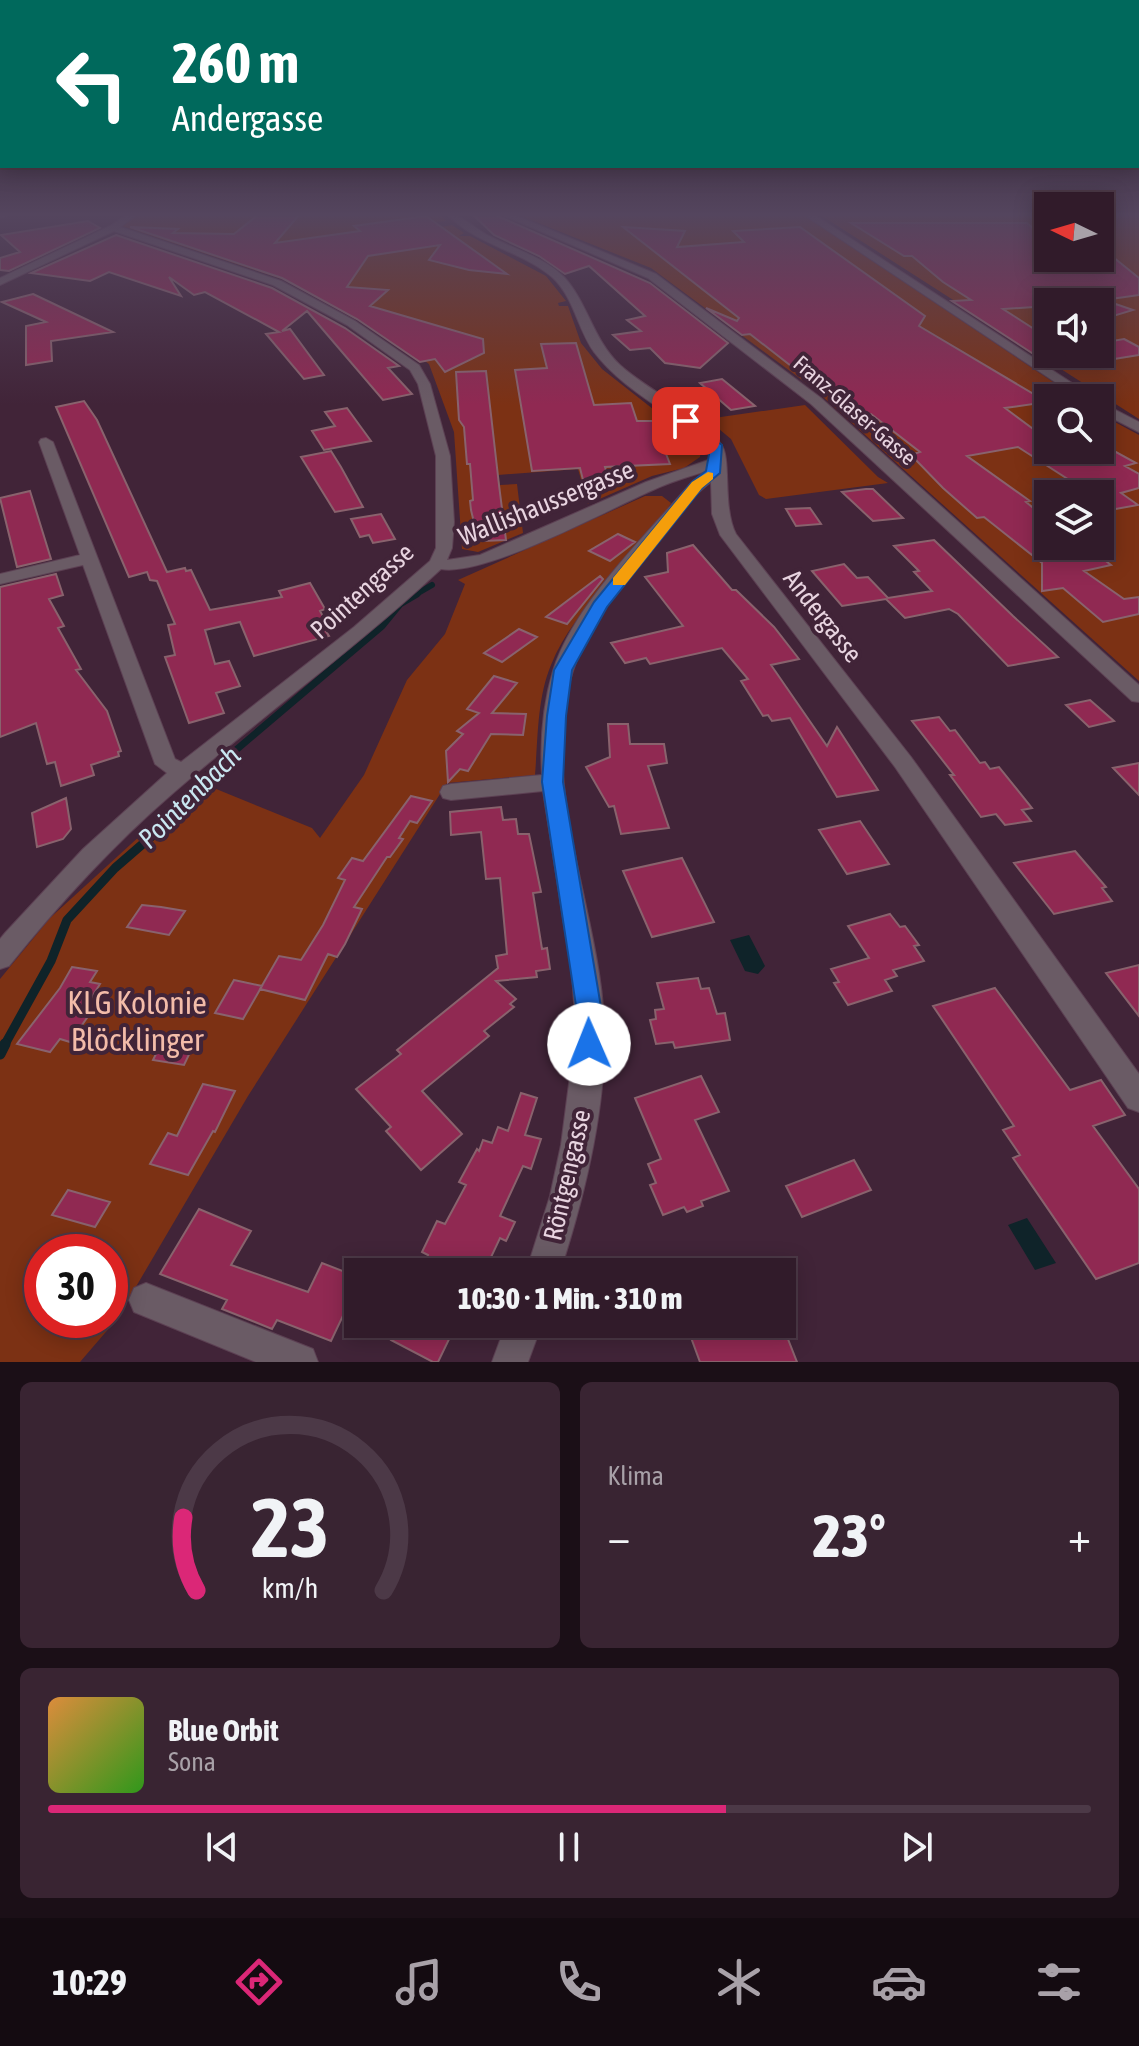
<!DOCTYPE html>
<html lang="de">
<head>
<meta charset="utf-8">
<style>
	:root { --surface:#311b2a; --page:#392432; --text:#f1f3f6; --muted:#a8a1a8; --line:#4c3947; --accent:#db2777 }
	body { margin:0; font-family:"Asap Condensed",sans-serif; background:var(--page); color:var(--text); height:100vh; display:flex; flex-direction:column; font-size:30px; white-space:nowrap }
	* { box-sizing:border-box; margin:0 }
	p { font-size:26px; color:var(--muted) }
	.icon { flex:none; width:44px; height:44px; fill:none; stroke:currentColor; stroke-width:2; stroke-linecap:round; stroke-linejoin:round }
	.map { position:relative; height:1362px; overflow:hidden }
	.details { display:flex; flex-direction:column; gap:20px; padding:20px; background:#1b0f17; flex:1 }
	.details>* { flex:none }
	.banner { position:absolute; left:0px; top:0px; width:1140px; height:168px; box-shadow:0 4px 20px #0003,0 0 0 2px var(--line); background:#00695c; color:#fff; overflow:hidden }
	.needle { width:52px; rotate:275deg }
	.tools { position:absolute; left:1034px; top:192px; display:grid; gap:16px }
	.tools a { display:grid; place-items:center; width:80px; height:80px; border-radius:0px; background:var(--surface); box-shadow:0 4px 20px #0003,0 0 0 2px var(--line); font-size:40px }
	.speed { position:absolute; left:24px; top:1234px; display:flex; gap:16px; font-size:40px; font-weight:700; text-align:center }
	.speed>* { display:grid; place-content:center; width:104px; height:104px; border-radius:50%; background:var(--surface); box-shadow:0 4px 20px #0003,0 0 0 2px var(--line); line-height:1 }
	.speed .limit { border:12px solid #d22; background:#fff; color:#111 }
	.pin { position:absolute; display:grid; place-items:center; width:68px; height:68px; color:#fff; margin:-34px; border-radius:16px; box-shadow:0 4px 12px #0006 }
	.me { position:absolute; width:88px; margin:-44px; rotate:359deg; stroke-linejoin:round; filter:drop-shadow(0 0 6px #0008) }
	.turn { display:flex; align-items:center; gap:28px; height:168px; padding:0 40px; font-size:36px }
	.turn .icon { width:104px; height:104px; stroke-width:2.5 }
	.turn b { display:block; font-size:56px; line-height:68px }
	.big { font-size:60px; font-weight:800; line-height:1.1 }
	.details .tile { flex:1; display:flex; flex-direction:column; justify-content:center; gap:12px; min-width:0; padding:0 28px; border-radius:12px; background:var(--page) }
	.details .dial { align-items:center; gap:0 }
	.dial svg { height:208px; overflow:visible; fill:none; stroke:var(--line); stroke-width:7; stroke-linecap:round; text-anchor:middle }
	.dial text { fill:var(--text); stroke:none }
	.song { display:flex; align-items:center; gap:24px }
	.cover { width:96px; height:96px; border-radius:12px; background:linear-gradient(135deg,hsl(30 70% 55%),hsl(110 70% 35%)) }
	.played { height:8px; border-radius:4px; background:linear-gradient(90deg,var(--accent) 65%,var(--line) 65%) }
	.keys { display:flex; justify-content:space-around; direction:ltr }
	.heat { display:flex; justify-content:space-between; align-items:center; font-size:44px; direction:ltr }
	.details .tiles { flex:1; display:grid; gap:20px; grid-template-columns:1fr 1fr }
	.tile:last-child { grid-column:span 2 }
	.trip { position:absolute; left:344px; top:1258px; width:452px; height:80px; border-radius:0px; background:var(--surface); box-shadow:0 4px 20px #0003,0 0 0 2px var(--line); font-weight:800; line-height:80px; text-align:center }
	.menu { display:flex; height:128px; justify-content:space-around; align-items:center; background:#140b11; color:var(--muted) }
	.menu .icon { width:56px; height:56px }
	.menu .current { color:var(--accent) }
	.menu b { font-size:36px; color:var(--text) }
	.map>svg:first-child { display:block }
	.green { fill:#7c3114; fill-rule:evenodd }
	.water { fill:#0f2329 }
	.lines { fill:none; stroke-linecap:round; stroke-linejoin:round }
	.stream-far3 { stroke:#0f2329; stroke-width:6 }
	.stream-far2 { stroke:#0f2329; stroke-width:7 }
	.stream-far1 { stroke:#0f2329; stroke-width:9 }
	.stream { stroke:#0f2329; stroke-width:11 }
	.building { fill:#902952; stroke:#89626d; stroke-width:2 }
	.minor-casing { stroke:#5c4053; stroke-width:2 }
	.minor { fill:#6a5b65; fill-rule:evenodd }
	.route { fill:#1a73e8; stroke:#114b97; stroke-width:2 }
	.slow { fill:#f59e0b }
	.labels { text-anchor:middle; stroke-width:8; stroke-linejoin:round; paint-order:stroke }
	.far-street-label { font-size:22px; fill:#e8d4e0; stroke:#412438 }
	.street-label { font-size:26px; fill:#e8d4e0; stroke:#412438 }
	.water-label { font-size:28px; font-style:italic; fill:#c9e7f1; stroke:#412438 }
	.near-park-label { font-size:32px; fill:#f3bca9; stroke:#412438 }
</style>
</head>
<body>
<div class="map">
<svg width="1139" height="1362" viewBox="0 0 1139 1362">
	<rect width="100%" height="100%" fill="#412438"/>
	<path class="green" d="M 140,214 L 440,214 L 446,221 L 435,222 L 440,227 L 452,225 L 464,233 L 459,236 L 470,236 L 546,276 L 566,301 L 558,303 L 559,306 L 568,306 L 581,343 L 602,369 L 695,442 L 701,449 L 700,457 L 684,468 L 652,476 L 588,504 L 578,469 L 498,475 L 500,485 L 517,484 L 523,533 L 478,552 L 462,549 L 454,432 L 429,364 L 387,334 L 285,280 L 122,226 Z
		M 516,214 L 802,214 L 1077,398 L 1048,398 L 1048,450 L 1100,450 L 1100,414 L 1139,435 L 1139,681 L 813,388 L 651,268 ZM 1048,494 L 1100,494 L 1100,546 L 1048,546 Z
		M 819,214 L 1048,214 L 1048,258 L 1100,258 L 1100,214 L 1139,214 L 1139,419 ZM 1048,302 L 1100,302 L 1100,354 L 1048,354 Z
		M 805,405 L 878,477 L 888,483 L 766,499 L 759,495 L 731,439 L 707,419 Z
		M 645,496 L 662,496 L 671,503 C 639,561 576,602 551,665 C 537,698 538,740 535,775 L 447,783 L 248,1096 L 117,1319 L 80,1362 L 0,1362 L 0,979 L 50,918 L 199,782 L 312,828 L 320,838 L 364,775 L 407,680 L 445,634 L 465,584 L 458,580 ZM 42,1252 L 110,1252 L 110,1320 L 42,1320 Z"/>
	<path class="water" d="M 749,935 L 765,966 L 758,974 L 745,971 L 730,940 Z
		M 1027,1218 L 1056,1263 L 1035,1270 L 1008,1225 Z"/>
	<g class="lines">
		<path class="stream-far3" d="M 413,596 L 432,585"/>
		<path class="stream-far2" d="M 192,795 L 203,778 L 382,626 L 400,604 L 417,594"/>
		<path class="stream-far1" d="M 4,1046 L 51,961 L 67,920 L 115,868 L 183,809 L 193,793"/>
		<path class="stream" d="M 0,1054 L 5,1044"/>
	</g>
	<path class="building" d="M 259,214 L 300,214 L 275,243 L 360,231 L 354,226 L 426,216 L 507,274 L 469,270 L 429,260 L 440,245 L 368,256 L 347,287 L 388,290 L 370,306 L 483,339 L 484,353 L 445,372 L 435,359 L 420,362 L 357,319 L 282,278 L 130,227 L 178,229 L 173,233 L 234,234 Z
		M 472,214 L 493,214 L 650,283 L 728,343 L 700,368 L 665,363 L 650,348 L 630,350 L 613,335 L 641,331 L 627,320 L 645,316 L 589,266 L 565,274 L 539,256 L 494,235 Z
		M 88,221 L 100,228 L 9,271 L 0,270 L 0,258 L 20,252 L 1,235 Z
		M 851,223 L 1027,223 L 1048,241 L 1048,258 L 1113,257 L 1139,278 L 1139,295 L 1104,300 L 1133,310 L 1100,320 L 1100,302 L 1048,302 L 1048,306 L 1003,309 L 1048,338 L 1048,353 L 1032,353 L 952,301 L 971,300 L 943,282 L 912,256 L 904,256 Z
		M 623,227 L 685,231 L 677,247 L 744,242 L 733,231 L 800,227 L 925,316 L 919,326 L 1047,402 L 1005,408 L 1048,440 L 1048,450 L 1057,450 L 1068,457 L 1107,447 L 1136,463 L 1125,466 L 1139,474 L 1139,488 L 1121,493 L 1138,505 L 1110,510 L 1100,504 L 1100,494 L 1084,494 L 1074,488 L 1080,487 L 1018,447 L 967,456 L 1030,501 L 1026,502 L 1048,520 L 1048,546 L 1086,546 L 1111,565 L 1084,571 L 1124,599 L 1139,597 L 1139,614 L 1103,622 L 1063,588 L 1042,591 L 1042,563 L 984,517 L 977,518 L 943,488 L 911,455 L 920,452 L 871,414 L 862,416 L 827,388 L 818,387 L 750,334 L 742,335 L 706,308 L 737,321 L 739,318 Z
		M 116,235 L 272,288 L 345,328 L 399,366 L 388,368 L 412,394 L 383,400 L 307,311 L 282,331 L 290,329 L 324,375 L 304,379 L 266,334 L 279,332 L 205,292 L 194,295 L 169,277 L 181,296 L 109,272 L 90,281 L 31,273 Z
		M 33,294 L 113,332 L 51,341 L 52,361 L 26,365 L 26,326 L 46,322 L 2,302 Z
		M 1124,339 L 1139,347 L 1139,355 L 1071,366 L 1050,354 L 1100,354 L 1100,343 Z
		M 576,343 L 594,405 L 631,403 L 637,421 L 653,421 L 670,464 L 605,467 L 611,487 L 585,488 L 580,468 L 532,471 L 515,370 L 547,368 L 541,344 Z
		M 486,371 L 499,485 L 506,540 L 483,541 L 483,535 L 477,535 L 471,510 L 470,501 L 473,500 L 470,464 L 467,464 L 464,427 L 459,420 L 456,372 Z
		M 722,379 L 755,406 L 731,410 L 700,383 Z
		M 84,401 L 97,420 L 167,572 L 185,568 L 186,571 L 191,570 L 210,610 L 282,597 L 279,591 L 310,583 L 325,609 L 320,611 L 329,627 L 324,628 L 329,636 L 254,656 L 240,622 L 205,630 L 215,664 L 229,661 L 240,686 L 216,693 L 224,713 L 189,723 L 165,657 L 175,655 L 168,625 L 175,624 L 157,581 L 150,580 L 147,572 L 129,577 L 56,407 Z
		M 347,408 L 371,441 L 324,450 L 312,431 L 335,426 L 325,412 Z
		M 331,451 L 341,467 L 363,507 L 335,512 L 301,457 Z
		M 866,489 L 873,489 L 903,518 L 873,521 L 842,492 Z
		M 30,491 L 51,559 L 17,567 L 0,498 Z
		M 810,508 L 821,524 L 796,526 L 786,509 Z
		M 381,514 L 395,539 L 373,543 L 369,535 L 360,537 L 351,519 Z
		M 618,534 L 635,542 L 610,561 L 589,551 Z
		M 934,540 L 1013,616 L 1058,657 L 1008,666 L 958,614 L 949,609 L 905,618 L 886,599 L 842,606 L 812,571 L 844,564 L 857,578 L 868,577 L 888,598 L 932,591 L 914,572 L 919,571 L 894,546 Z
		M 693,545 L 732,590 L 736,590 L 774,627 L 799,659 L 771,665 L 827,746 L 837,727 L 878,790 L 837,797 L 790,718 L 772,721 L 768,715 L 763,716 L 741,681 L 748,679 L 722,648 L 650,664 L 646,658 L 625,663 L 611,643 L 683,626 L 645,577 L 668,572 L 667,553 Z
		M 56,574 L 63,595 L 49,599 L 64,626 L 58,628 L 81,669 L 76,670 L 107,711 L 121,751 L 118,752 L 119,756 L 91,765 L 94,775 L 61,786 L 55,762 L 47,764 L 36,723 L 0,737 L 0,587 Z
		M 600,576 L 603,579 L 567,624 L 546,617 Z
		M 519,629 L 537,637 L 502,662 L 484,653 Z
		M 494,676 L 517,683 L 492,713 L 526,714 L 523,735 L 491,734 L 468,771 L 460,769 L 448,782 L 446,751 L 463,734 L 457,731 L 479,713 L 467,709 Z
		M 1090,700 L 1114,721 L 1089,727 L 1066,705 Z
		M 939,717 L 950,731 L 955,730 L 980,763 L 985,762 L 990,769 L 999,767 L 1032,808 L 1022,810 L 1031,821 L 1005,825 L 996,814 L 981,817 L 950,775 L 954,775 L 912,721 Z
		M 608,724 L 628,724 L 630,744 L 664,744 L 667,763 L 648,766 L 669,828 L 621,834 L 614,806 L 609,807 L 586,767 L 610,757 Z
		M 1139,763 L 1139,795 L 1113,768 Z
		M 411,796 L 432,801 L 417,823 L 410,821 L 399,838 L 403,839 L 390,857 L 387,857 L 354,907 L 362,909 L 345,944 L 337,957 L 328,954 L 305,1000 L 260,989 L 279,956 L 301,960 L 323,925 L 345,880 L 338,878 L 352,858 L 363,861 Z
		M 66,798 L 71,829 L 63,839 L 37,847 L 32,813 Z
		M 501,807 L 503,820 L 516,819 L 518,834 L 529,834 L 541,892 L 533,893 L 538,924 L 542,949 L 547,948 L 550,969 L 536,971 L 537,977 L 496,981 L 516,999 L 510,1004 L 514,1007 L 484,1031 L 489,1036 L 422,1091 L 462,1134 L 421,1170 L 386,1131 L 391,1127 L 356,1089 L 401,1054 L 397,1050 L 498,968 L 496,956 L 507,954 L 500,878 L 486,879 L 481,832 L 451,835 L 450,812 Z
		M 860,821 L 889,864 L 847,874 L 819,830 Z
		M 1075,851 L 1106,887 L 1102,888 L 1112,901 L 1054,914 L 1014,863 Z
		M 682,858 L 714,922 L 652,937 L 623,871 Z
		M 142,905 L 161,907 L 185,911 L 169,935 L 127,927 Z
		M 890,914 L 900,927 L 905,926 L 919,945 L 914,946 L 924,961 L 893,970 L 897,976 L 885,980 L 892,991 L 848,1005 L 834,983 L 839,982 L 831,969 L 869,958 L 848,926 Z
		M 1139,965 L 1139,1016 L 1106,973 Z
		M 72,967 L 97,971 L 90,982 L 100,984 L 82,1013 L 89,1015 L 70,1042 L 60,1039 L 50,1052 L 17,1044 L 60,988 Z
		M 698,978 L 701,989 L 709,988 L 717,1014 L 725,1013 L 730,1040 L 675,1048 L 673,1042 L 656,1044 L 650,1020 L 656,1019 L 655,1010 L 664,1009 L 657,983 Z
		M 234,980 L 262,986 L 243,1019 L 215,1013 Z
		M 995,988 L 1070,1090 L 1101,1080 L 1125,1115 L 1093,1126 L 1139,1189 L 1139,1263 L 1096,1279 L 1013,1158 L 1020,1155 L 1003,1130 L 1014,1126 L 933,1006 Z
		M 165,1036 L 196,1040 L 184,1065 L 153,1060 Z
		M 701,1076 L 719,1112 L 695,1120 L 729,1191 L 701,1201 L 703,1206 L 687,1212 L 684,1207 L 663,1215 L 650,1185 L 656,1183 L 648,1164 L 661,1159 L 635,1098 Z
		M 203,1084 L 235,1091 L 215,1132 L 213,1131 L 188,1175 L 150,1164 L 168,1133 L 177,1136 Z
		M 521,1093 L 537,1098 L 525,1135 L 541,1139 L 531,1169 L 523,1166 L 500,1216 L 515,1222 L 506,1241 L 500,1238 L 484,1272 L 450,1272 L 425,1261 L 428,1255 L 422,1252 L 437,1221 L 445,1224 L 466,1185 L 459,1182 L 477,1149 L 479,1151 L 483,1140 L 492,1143 L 498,1127 L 508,1131 Z
		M 854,1160 L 871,1190 L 802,1217 L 786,1186 Z
		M 68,1190 L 110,1202 L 95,1227 L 52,1215 Z
		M 199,1209 L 251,1231 L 231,1265 L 308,1292 L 322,1263 L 358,1277 L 358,1284 L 331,1341 L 277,1320 L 272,1329 L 255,1322 L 222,1309 L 227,1300 L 160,1274 Z
		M 399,1324 L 444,1324 L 454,1329 L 438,1362 L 433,1362 L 391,1340 Z
		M 686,1324 L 782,1324 L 797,1362 L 700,1362 Z"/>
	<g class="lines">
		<defs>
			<path id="minor" d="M 0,214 L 11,214 L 0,218 Z
				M 128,214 L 138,214 L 120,227 L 281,281 L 355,321 L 419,365 L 430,384 L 450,456 L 454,522 L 452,548 L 447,560 L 480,555 L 646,482 L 711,459 L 710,449 L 699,437 C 665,409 621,388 594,352 C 577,328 574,297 552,277 C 520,250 476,245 447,214 C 461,214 475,229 489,236 C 513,249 544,257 564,277 C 588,303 593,340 620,365 C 651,393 696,410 721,444 C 732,458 722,507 736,534 L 911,757 L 1139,1074 L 1139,1112 L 1128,1108 L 895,767 L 720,535 L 712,514 L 711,482 C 683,503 661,538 639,564 C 618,591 595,619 581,650 C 529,764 599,904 604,1021 C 608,1103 585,1195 560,1272 L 526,1272 L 550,1196 L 561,1145 L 576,1030 L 572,975 L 543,791 L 451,800 L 443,798 L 440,792 L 443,786 L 451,784 L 542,775 C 540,741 543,704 553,671 C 573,605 647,534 692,482 L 706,471 C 688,477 670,482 653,490 C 607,510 485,577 441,569 C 355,649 258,719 172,794 C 112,846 59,904 9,966 L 0,969 L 0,939 L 5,933 L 83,849 L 167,773 L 155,764 L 83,565 L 0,584 L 0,574 L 80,555 L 39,442 L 41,439 L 46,438 L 53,442 L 175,759 L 181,762 L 354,627 L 430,561 L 436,548 L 436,456 L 418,384 L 410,370 L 347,325 L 273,285 L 114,231 L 0,285 L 0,278 L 110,226 Z
				M 501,214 L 512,214 L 656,274 L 821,398 L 1139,685 L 1139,702 L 1132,701 L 811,404 L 648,278 Z
				M 803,214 L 813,214 L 1095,398 L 1079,398 Z
				M 1100,402 L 1139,422 L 1139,432 L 1100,412 Z
				M 146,1283 L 313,1349 L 318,1362 L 256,1362 L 134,1312 L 129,1300 L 134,1288 Z
				M 506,1324 L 542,1324 L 528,1362 L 492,1362 Z"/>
		</defs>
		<use href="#minor" class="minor-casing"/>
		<use href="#minor" class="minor"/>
	</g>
	<linearGradient id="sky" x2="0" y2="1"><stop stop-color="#24141f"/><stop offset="0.53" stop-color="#54455e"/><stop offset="1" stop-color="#54455e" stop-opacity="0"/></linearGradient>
	<rect width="1139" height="405" fill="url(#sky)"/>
	<path class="route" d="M 681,419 L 690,419 L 722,445 L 720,473 L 702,488 L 607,607 L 572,670 L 566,716 L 563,782 L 603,1019 L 602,1044 L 598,1052 L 589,1055 L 580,1052 L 576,1044 L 578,1019 L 542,782 L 547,716 L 554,670 L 594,602 L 692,482 L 706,471 L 710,449 L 681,424 Z"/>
	<path class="slow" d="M 708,472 L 713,473 L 713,479 L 702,488 L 625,585 L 613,585 L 613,578 L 692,482 Z"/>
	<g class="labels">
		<g class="far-street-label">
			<text transform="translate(855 410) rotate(41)" y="8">Franz-Glaser-Gasse</text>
		</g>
		<g class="street-label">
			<text transform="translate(546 503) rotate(-22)" y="9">Wallishaussergasse</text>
			<text transform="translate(362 591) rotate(-42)" y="9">Pointengasse</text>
			<text transform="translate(823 616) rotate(52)" y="9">Andergasse</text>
			<text transform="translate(567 1175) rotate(-77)" y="9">Röntgengasse</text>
		</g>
		<g class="water-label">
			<text transform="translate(189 797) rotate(-45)" y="10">Pointenbach</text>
		</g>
		<g class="near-park-label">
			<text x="137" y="1014">KLG Kolonie<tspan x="137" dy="37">Blöcklinger</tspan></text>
		</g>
	</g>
</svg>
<div class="tools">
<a><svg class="needle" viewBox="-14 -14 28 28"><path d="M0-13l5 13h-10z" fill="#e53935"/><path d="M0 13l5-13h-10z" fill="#a8a1a8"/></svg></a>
<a><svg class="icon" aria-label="sound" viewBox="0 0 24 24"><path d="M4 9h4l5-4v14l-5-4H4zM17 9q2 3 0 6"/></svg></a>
<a><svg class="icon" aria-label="search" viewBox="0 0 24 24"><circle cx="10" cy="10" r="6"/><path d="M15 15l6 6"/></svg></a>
<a><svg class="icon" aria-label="layers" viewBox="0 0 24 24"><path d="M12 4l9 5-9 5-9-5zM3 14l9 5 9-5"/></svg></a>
</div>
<div class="speed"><div class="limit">30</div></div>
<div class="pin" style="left:686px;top:421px;background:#d93025"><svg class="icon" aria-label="arrive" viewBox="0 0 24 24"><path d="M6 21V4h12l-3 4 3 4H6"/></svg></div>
<svg class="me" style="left:589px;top:1044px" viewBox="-20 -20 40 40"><circle r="19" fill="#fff"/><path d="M0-13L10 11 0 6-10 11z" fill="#1a73e8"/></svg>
<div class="trip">10:30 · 1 Min. · 310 m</div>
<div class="banner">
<div class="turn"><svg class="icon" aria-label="left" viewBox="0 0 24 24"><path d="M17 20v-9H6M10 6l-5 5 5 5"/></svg><div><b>260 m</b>Andergasse</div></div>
</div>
</div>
<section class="details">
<div class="tiles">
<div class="tile dial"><svg viewBox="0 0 100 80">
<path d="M14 69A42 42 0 1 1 86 69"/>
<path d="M14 69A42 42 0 0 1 9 41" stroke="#db2777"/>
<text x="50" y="56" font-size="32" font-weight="700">23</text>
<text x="50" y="72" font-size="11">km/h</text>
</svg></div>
<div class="tile"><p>Klima</p>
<div class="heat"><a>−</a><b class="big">23°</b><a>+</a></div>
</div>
<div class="tile">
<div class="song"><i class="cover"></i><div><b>Blue Orbit</b><p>Sona</p></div></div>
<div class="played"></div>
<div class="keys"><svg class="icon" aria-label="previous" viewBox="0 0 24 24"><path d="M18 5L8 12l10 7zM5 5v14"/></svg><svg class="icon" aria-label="pause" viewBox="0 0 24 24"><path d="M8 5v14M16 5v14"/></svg><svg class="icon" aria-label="next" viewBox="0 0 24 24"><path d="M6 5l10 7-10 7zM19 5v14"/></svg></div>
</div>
</div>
</section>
<nav class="menu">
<b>10:29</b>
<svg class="icon current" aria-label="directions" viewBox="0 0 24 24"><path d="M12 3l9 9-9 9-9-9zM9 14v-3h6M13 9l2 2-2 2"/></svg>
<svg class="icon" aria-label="music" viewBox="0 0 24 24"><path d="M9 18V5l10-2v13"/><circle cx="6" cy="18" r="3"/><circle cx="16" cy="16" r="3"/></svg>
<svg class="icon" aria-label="phone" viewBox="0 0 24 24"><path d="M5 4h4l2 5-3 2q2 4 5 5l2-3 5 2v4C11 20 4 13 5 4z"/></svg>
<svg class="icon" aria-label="climate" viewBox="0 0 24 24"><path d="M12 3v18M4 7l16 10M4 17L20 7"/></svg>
<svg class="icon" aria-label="car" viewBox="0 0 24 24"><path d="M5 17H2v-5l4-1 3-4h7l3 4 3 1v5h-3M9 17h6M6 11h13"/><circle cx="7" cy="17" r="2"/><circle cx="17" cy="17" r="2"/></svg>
<svg class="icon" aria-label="filters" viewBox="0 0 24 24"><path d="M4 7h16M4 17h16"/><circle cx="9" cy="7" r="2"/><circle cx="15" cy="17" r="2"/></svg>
</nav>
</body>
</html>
